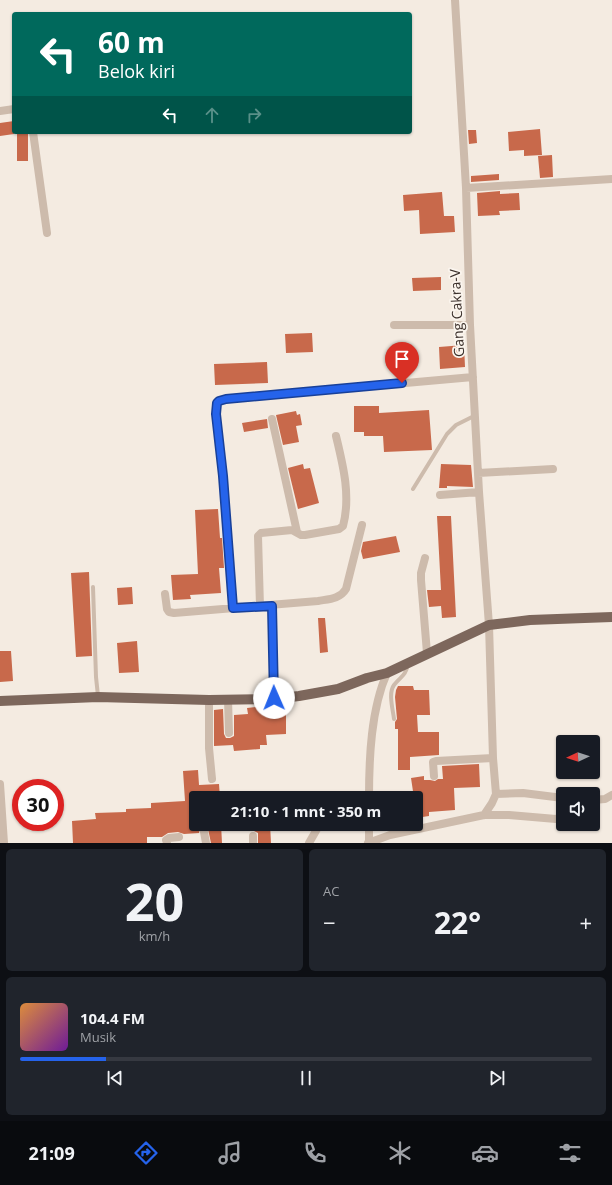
<!DOCTYPE html>
<html lang="id">
<head>
<meta charset="utf-8">
<style>
	:root { --surface:#171b24; --page:#20242c; --text:#f1f3f6; --muted:#9ea1a6; --line:#363941; --accent:#2563eb }
	body { margin:0; font-family:"Open Sans",sans-serif; background:var(--page); color:var(--text); height:100vh; display:flex; flex-direction:column; font-size:15px; white-space:nowrap }
	* { box-sizing:border-box; margin:0 }
	p { font-size:13px; color:var(--muted) }
	.icon { flex:none; width:22px; height:22px; fill:none; stroke:currentColor; stroke-width:2; stroke-linecap:round; stroke-linejoin:round }
	.map { position:relative; height:843px; overflow:hidden }
	.sheet { display:flex; flex-direction:column; gap:6px; padding:6px; background:#0d0f14; flex:1 }
	.sheet>* { flex:none }
	.top-card { position:absolute; left:12px; top:12px; width:400px; height:122px; border-radius:4px; box-shadow:0 1px 3px #0004; background:#00695c; color:#fff; overflow:hidden }
	.needle { width:26px; rotate:266deg }
	.tools { position:absolute; left:556px; top:735px; display:grid; gap:8px }
	.tools a { display:grid; place-items:center; width:44px; height:44px; border-radius:4px; background:var(--surface); box-shadow:0 1px 3px #0004; font-size:20px }
	.speed { position:absolute; left:12px; top:779px; display:flex; gap:8px; font-size:20px; font-weight:700; text-align:center }
	.speed>* { display:grid; place-content:center; width:52px; height:52px; border-radius:50%; background:var(--surface); box-shadow:0 1px 3px #0004; line-height:1 }
	.speed .limit { border:6px solid #d22; background:#fff; color:#111 }
	.pin { position:absolute; display:grid; place-items:center; width:34px; height:34px; color:#fff; margin:-41px -17px; border-radius:50% 50% 50% 0; rotate:-45deg; box-shadow:0 0 4px #0007 }
	.pin .icon { rotate:45deg }
	.me { position:absolute; width:44px; margin:-22px; rotate:359deg; stroke-linejoin:round; filter:drop-shadow(0 0 3px #0008) }
	.turn { display:flex; align-items:center; gap:14px; height:84px; padding:0 20px; font-size:18px }
	.turn .icon { width:52px; height:52px; stroke-width:2.5 }
	.turn b { display:block; font-size:28px; line-height:34px }
	.lanes { display:flex; align-items:center; height:38px; padding:0 20px; background:#0003; justify-content:center; gap:20px; direction:ltr }
	.lanes .off { opacity:.35 }
	.big { font-size:30px; font-weight:700; line-height:1.1 }
	.sheet .tile { flex:1; display:flex; flex-direction:column; justify-content:center; gap:6px; min-width:0; padding:0 14px; border-radius:6px; background:var(--page) }
	.sheet .dial { align-items:center; gap:0 }
	.dial b { font-size:52px; line-height:1 }
	.song { display:flex; align-items:center; gap:12px }
	.cover { width:48px; height:48px; border-radius:6px; background:linear-gradient(135deg,hsl(30 70% 55%),hsl(280 70% 35%)) }
	.played { height:4px; border-radius:2px; background:linear-gradient(90deg,var(--accent) 15%,var(--line) 15%) }
	.keys { display:flex; justify-content:space-around; direction:ltr }
	.heat { display:flex; justify-content:space-between; align-items:center; font-size:22px; direction:ltr }
	.sheet .tiles { flex:1; display:grid; gap:6px; grid-template-columns:1fr 1fr }
	.tile:last-child { grid-column:span 2 }
	.trip { position:absolute; left:189px; top:791px; width:234px; height:40px; border-radius:4px; background:var(--surface); box-shadow:0 1px 3px #0004; font-weight:700; line-height:40px; text-align:center }
	.menu { display:flex; height:64px; justify-content:space-around; align-items:center; background:#090b0e; color:var(--muted) }
	.menu .icon { width:28px; height:28px }
	.menu .active { color:var(--accent) }
	.menu b { font-size:18px; color:var(--text) }
	.map>svg:first-child { display:block }
	.building { fill:#c8694b }
	.lines { fill:none; stroke-linecap:round; stroke-linejoin:round }
	.lane { stroke:#cdbbac; stroke-width:4 }
	.street { stroke:#cdbbac; stroke-width:8 }
	.primary { stroke:#7d675c; stroke-width:10 }
	.route-casing { stroke:#184099; stroke-width:10 }
	.route { stroke:#2563eb; stroke-width:7 }
	.labels { text-anchor:middle; stroke-width:3.5; stroke-linejoin:round; paint-order:stroke }
	.street-label { font-size:14px; fill:#3b302b; stroke:#fbf5ee }
</style>
</head>
<body>
<div class="map">
<svg width="612" height="843" viewBox="0 0 612 843">
	<rect width="100%" height="100%" fill="#f4ebe1"/>
	<path class="building" d="M 14,121 L 14,134 L 0,136 L 0,123 Z
		M 540,129 L 542,155 L 524,156 L 524,150 L 509,151 L 508,132 Z
		M 468,130 L 476,130 L 477,143 L 469,144 Z
		M 17,134 L 28,134 L 28,161 L 17,161 Z
		M 552,155 L 553,177 L 540,178 L 538,156 Z
		M 499,174 L 499,180 L 471,182 L 471,176 Z
		M 500,191 L 500,194 L 519,193 L 520,210 L 499,211 L 500,215 L 478,216 L 477,193 Z
		M 442,192 L 444,216 L 454,216 L 455,232 L 420,234 L 419,210 L 404,211 L 403,195 Z
		M 441,277 L 441,290 L 413,291 L 412,278 Z
		M 312,333 L 313,352 L 286,353 L 285,334 Z
		M 464,345 L 465,367 L 440,369 L 439,347 Z
		M 267,362 L 268,383 L 215,385 L 214,364 Z
		M 354,406 L 379,406 L 379,413 L 429,410 L 432,450 L 384,452 L 383,436 L 364,436 L 364,432 L 354,432 Z
		M 296,411 L 297,415 L 300,414 L 302,425 L 296,426 L 299,442 L 283,445 L 276,415 Z
		M 267,419 L 268,428 L 244,432 L 242,423 Z
		M 303,464 L 304,469 L 310,468 L 319,503 L 298,509 L 288,468 Z
		M 441,464 L 471,465 L 473,487 L 447,486 L 447,488 L 439,488 Z
		M 218,509 L 220,538 L 222,538 L 224,568 L 219,568 L 221,593 L 190,595 L 191,599 L 173,600 L 171,575 L 198,574 L 195,510 Z
		M 437,516 L 451,516 L 456,617 L 442,618 L 441,606 L 429,607 L 427,590 L 441,590 Z
		M 396,536 L 400,552 L 363,559 L 361,551 L 363,542 Z
		M 89,572 L 92,656 L 76,657 L 71,573 Z
		M 132,587 L 133,604 L 118,605 L 117,588 Z
		M 318,618 L 325,618 L 328,652 L 320,653 Z
		M 137,641 L 139,672 L 119,673 L 117,643 Z
		M 0,651 L 11,651 L 13,681 L 0,682 Z
		M 398,686 L 413,686 L 414,690 L 429,690 L 430,715 L 417,715 L 418,732 L 439,732 L 439,755 L 410,757 L 410,770 L 398,770 L 398,729 L 395,729 L 395,722 L 397,719 L 395,697 L 396,690 Z
		M 267,706 L 286,706 L 286,734 L 266,735 L 267,745 L 260,745 L 260,749 L 234,751 L 233,745 L 214,746 L 214,710 L 223,709 L 224,734 L 226,738 L 230,738 L 234,736 L 234,715 L 248,714 L 247,708 Z
		M 479,764 L 480,787 L 454,788 L 455,810 L 429,812 L 429,816 L 416,818 L 416,798 L 414,798 L 411,778 L 424,776 L 424,780 L 430,780 L 435,781 L 438,779 L 443,779 L 442,766 Z
		M 198,770 L 199,785 L 219,784 L 220,798 L 196,798 L 196,824 L 221,824 L 222,843 L 211,843 L 208,829 L 203,827 L 200,828 L 199,833 L 184,834 L 178,832 L 168,833 L 162,837 L 147,837 L 147,843 L 73,843 L 72,821 L 96,819 L 95,813 L 126,812 L 126,809 L 151,808 L 151,803 L 185,801 L 183,771 Z
		M 254,824 L 270,824 L 271,843 L 258,843 L 258,833 L 254,831 Z"/>
	<g class="lines">
		<path class="lane" d="M 413,489 L 447,434 L 456,425 L 474,416
			M 93,587 L 96,677 L 98,696
			M 394,719 C 393,710 388,693 394,685 C 402,675 405,677 408,664"/>
		<path class="street" d="M 455,0 L 466,188 L 470,325 L 479,492 L 489,625 L 493,758 L 496,794 L 492,803 L 484,815
			M 0,111 L 14,109
			M 33,132 L 47,233
			M 466,188 L 612,179
			M 394,325 L 470,325
			M 272,419 L 297,532
			M 478,473 L 553,469
			M 440,495 L 479,492
			M 425,558 L 421,573 L 421,580 L 427,653
			M 165,594 L 167,609 L 169,612 L 174,613 L 318,601 C 329,599 340,599 346,589 L 362,525
			M 272,606 L 274,699
			M 260,607 L 258,536 L 261,533 L 292,530 L 301,535 L 305,535 L 339,529 L 343,526 C 351,496 343,465 336,436
			M 233,608 L 223,476 L 216,414 L 216,408 L 219,401 L 226,399 L 473,377
			M 228,699 L 229,733
			M 209,700 L 209,748 L 212,779
			M 434,776 L 433,762 L 436,761 L 493,758
			M 0,784 L 4,843
			M 496,794 L 523,793 L 563,798
			M 303,797 L 312,798
			M 369,798 C 369,758 371,709 387,673
			M 593,800 L 605,799 L 612,795
			M 369,824 L 369,842
			M 204,832 L 206,843
			M 253,836 L 253,843
			M 167,843 L 166,840 L 169,838 L 179,837
			M 309,843 L 317,829 L 318,824
			M 368,843 L 390,835 L 484,815 L 509,815 L 556,819 L 560,817 L 561,814 L 562,797"/>
		<path class="primary" d="M 0,701 L 98,697 L 209,700 L 274,699 L 299,696 L 338,689 L 367,678 L 387,673 L 489,625 L 530,620 L 612,617"/>
	</g>
	<g class="lines">
		<defs>
			<path id="route" d="M 274,698 L 272,606 L 233,608 L 223,476 L 216,414 L 217,403 L 219,401 L 226,399 L 402,383"/>
		</defs>
		<use href="#route" class="route-casing"/>
		<use href="#route" class="route"/>
	</g>
	<g class="labels">
		<g class="street-label">
			<text transform="translate(457 313) rotate(-93)" y="5">Gang Cakra-V</text>
		</g>
	</g>
</svg>
<div class="tools">
<a><svg class="needle" viewBox="-14 -14 28 28"><path d="M0-13l5 13h-10z" fill="#e53935"/><path d="M0 13l5-13h-10z" fill="#9ea1a6"/></svg></a>
<a><svg class="icon" aria-label="sound" viewBox="0 0 24 24"><path d="M4 9h4l5-4v14l-5-4H4zM17 9q2 3 0 6"/></svg></a>
</div>
<div class="speed"><div class="limit">30</div></div>
<div class="pin" style="left:402px;top:383px;background:#d93025"><svg class="icon" aria-label="arrive" viewBox="0 0 24 24"><path d="M6 21V4h12l-3 4 3 4H6"/></svg></div>
<svg class="me" style="left:274px;top:698px" viewBox="-20 -20 40 40"><circle r="19" fill="#fff"/><path d="M0-13L10 11 0 6-10 11z" fill="#2563eb"/></svg>
<div class="trip">21:10 · 1 mnt · 350 m</div>
<div class="top-card">
<div class="turn"><svg class="icon" aria-label="left" viewBox="0 0 24 24"><path d="M17 20v-9H6M10 6l-5 5 5 5"/></svg><div><b>60 m</b>Belok kiri</div></div>
<div class="lanes"><svg class="icon" aria-label="left" viewBox="0 0 24 24"><path d="M17 20v-9H6M10 6l-5 5 5 5"/></svg><svg class="icon off" aria-label="ahead" viewBox="0 0 24 24"><path d="M12 20V5M6 11l6-6 6 6"/></svg><svg class="icon off" aria-label="right" viewBox="0 0 24 24"><path d="M7 20v-9h11M14 6l5 5-5 5"/></svg></div>
</div>
</div>
<section class="sheet">
<div class="tiles">
<div class="tile dial"><b>20</b><p>km/h</p></div>
<div class="tile"><p>AC</p>
<div class="heat"><a>−</a><b class="big">22°</b><a>+</a></div>
</div>
<div class="tile">
<div class="song"><i class="cover"></i><div><b>104.4 FM</b><p>Musik</p></div></div>
<div class="played"></div>
<div class="keys"><svg class="icon" aria-label="previous" viewBox="0 0 24 24"><path d="M18 5L8 12l10 7zM5 5v14"/></svg><svg class="icon" aria-label="pause" viewBox="0 0 24 24"><path d="M8 5v14M16 5v14"/></svg><svg class="icon" aria-label="next" viewBox="0 0 24 24"><path d="M6 5l10 7-10 7zM19 5v14"/></svg></div>
</div>
</div>
</section>
<nav class="menu">
<b>21:09</b>
<svg class="icon active" aria-label="directions" viewBox="0 0 24 24"><path d="M12 3l9 9-9 9-9-9zM9 14v-3h6M13 9l2 2-2 2"/></svg>
<svg class="icon" aria-label="music" viewBox="0 0 24 24"><path d="M9 18V5l10-2v13"/><circle cx="6" cy="18" r="3"/><circle cx="16" cy="16" r="3"/></svg>
<svg class="icon" aria-label="phone" viewBox="0 0 24 24"><path d="M5 4h4l2 5-3 2q2 4 5 5l2-3 5 2v4C11 20 4 13 5 4z"/></svg>
<svg class="icon" aria-label="climate" viewBox="0 0 24 24"><path d="M12 3v18M4 7l16 10M4 17L20 7"/></svg>
<svg class="icon" aria-label="car" viewBox="0 0 24 24"><path d="M5 17H2v-5l4-1 3-4h7l3 4 3 1v5h-3M9 17h6M6 11h13"/><circle cx="7" cy="17" r="2"/><circle cx="17" cy="17" r="2"/></svg>
<svg class="icon" aria-label="filters" viewBox="0 0 24 24"><path d="M4 7h16M4 17h16"/><circle cx="9" cy="7" r="2"/><circle cx="15" cy="17" r="2"/></svg>
</nav>
</body>
</html>
